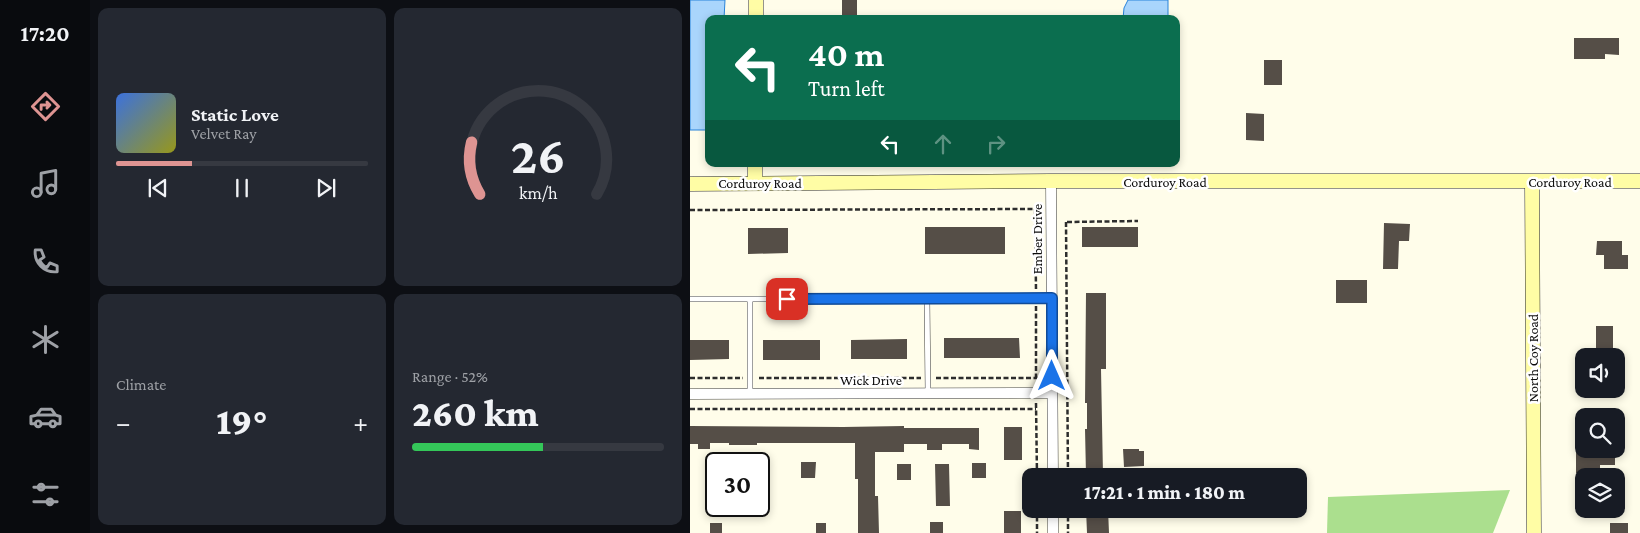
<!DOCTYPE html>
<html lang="en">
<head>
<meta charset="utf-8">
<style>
	:root { --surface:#171b24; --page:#242831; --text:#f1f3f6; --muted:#9ea1a6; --line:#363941; --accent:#de9492 }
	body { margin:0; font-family:"Crimson Pro",serif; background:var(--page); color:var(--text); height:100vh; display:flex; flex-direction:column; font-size:19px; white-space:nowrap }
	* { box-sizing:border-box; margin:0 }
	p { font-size:16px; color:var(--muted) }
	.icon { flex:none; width:28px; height:28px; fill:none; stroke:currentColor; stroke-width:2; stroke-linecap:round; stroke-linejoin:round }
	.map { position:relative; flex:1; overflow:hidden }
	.panel { display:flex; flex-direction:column; gap:8px; padding:8px; background:#0d0f14; width:600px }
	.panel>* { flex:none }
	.banner { position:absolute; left:15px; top:15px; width:475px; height:152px; border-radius:10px; box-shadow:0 2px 8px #0003; background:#0b6e4f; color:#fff; overflow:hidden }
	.buttons { position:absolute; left:885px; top:348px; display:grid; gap:10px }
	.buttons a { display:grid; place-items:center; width:50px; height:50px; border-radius:10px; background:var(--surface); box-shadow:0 2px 8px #0003; font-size:25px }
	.speed { position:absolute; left:15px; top:452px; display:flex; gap:10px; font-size:25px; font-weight:700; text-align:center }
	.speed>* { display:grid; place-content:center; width:65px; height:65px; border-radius:50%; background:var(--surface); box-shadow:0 2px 8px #0003; line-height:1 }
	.speed .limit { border:2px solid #111; border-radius:8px; background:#fff; color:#111 }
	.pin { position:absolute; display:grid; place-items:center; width:42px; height:42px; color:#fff; margin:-21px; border-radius:10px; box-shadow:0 2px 8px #0006 }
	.me { position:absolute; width:55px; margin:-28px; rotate:0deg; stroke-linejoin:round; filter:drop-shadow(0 0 4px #0008) }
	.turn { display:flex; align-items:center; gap:18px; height:105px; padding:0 20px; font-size:22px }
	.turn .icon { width:65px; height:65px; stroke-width:2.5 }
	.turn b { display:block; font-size:35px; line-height:42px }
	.lanes { display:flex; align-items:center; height:48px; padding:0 20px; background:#0003; justify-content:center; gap:25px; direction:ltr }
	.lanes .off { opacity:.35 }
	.big { font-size:38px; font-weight:800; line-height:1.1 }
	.panel .card { flex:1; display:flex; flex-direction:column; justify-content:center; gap:8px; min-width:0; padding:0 18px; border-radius:10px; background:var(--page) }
	.panel .dial { align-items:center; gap:0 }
	.dial svg { height:130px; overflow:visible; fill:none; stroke:var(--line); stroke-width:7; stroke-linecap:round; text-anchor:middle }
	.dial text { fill:var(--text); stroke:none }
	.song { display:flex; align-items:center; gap:15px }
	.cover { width:60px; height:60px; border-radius:8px; background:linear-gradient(135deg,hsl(220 70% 55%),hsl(60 70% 35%)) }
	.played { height:5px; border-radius:2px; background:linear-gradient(90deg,var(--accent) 30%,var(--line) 30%) }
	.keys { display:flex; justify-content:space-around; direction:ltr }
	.heat { display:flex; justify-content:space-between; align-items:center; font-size:28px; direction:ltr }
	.charge { height:8px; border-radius:4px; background:linear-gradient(90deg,#34c759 52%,var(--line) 0) }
	.panel .tiles { flex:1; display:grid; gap:8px; grid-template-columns:repeat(2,1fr) }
	.trip { position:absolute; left:332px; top:468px; width:285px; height:50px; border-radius:10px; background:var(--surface); box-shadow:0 2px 8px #0003; font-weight:800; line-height:50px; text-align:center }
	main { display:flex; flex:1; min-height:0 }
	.tab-bar { display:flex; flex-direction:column; width:90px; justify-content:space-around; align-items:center; background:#090b0e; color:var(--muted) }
	.tab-bar .icon { width:35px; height:35px }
	.tab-bar .on { color:var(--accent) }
	.tab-bar b { font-size:22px; color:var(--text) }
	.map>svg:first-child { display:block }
	.forest { fill:#abdf8e }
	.water { fill:#a9d5fc; stroke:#2983da }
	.building { fill:#554e47 }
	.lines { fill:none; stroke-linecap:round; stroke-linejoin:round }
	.lane-casing { stroke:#3e3e3e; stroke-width:6 }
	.street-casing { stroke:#3e3e3e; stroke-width:11 }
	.secondary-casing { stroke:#2d2d2d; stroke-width:15 }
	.path { stroke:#2d2d2d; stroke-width:2.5; stroke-dasharray:5 2.5; stroke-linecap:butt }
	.lane { stroke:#fff; stroke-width:5 }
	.street { stroke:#fff; stroke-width:10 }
	.secondary { stroke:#fffda5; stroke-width:14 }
	.route-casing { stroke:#114b97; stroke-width:12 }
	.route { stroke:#1a73e8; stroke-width:9 }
	.labels { text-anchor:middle; stroke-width:5; stroke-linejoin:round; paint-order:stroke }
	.street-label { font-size:14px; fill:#0b0b0b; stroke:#fff }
</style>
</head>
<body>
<main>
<nav class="tab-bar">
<b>17:20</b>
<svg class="icon on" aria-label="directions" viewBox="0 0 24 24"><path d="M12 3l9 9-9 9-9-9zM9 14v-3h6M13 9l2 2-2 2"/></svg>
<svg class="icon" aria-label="music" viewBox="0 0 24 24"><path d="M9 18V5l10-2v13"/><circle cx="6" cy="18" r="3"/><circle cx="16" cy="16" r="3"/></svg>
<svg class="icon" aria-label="phone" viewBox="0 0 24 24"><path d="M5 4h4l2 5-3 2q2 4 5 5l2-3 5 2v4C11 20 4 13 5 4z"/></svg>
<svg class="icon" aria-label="climate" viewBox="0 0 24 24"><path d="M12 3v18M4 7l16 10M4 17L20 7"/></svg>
<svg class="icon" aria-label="car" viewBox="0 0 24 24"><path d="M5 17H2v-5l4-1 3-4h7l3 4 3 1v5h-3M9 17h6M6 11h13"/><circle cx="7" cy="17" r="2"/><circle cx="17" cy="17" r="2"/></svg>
<svg class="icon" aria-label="filters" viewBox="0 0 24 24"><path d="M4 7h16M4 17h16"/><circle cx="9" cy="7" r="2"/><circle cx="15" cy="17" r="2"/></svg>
</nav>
<section class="panel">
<div class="tiles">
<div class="card">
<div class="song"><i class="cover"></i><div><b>Static Love</b><p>Velvet Ray</p></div></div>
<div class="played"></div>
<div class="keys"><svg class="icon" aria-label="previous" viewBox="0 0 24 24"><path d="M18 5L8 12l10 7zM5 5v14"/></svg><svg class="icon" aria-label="pause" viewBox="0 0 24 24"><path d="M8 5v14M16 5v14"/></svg><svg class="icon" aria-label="next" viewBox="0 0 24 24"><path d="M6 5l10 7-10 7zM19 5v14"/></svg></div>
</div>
<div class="card dial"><svg viewBox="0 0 100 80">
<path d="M14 69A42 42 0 1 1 86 69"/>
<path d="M14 69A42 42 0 0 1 9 37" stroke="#de9492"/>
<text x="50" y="56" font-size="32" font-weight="700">26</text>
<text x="50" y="72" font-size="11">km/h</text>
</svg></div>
<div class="card"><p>Climate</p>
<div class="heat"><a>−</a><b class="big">19°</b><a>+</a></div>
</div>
<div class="card"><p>Range · 52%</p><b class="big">260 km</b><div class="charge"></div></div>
</div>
</section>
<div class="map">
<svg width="950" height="533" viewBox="0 0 950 533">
	<rect width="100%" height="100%" fill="#fffdea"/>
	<path class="forest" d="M 820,490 L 803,533 L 637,533 L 638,497 Z"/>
	<path class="water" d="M 0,0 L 35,0 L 34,19 L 19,19 L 19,130 L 0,130 Z
		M 438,0 L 478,0 L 478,17 L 477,19 L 433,19 L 434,8 Z"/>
	<path class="building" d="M 152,0 L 167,0 L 167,19 L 152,19 Z
		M 884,38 L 929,38 L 929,55 L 915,54 L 915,59 L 884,59 Z
		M 574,60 L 592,60 L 592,85 L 574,85 Z
		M 556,113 L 574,114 L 574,141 L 556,140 Z
		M 694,223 L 720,224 L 719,241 L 709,241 L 708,269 L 693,269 Z
		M 235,227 L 315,227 L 315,254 L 235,254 Z
		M 392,227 L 448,227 L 448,247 L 392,247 Z
		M 58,228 L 98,228 L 98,253 L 58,254 Z
		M 907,241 L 932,241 L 932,255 L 938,255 L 938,269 L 914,269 L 914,255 L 906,255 Z
		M 646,280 L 677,280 L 677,303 L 646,303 Z
		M 396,293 L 416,293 L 416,369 L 411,369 L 413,475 L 396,475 L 395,429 L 397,429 L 397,403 L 395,403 Z
		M 906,326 L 923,326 L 923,356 L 906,356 Z
		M 254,338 L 329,338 L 330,358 L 254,358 Z
		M 217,339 L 217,359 L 161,359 L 161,340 Z
		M 0,340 L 39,340 L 39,359 L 0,360 Z
		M 73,340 L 130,340 L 130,360 L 73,360 Z
		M 0,426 L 153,427 L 214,426 L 214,428 L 289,428 L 289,450 L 279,449 L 279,444 L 252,444 L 252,450 L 237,450 L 237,444 L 214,444 L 214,452 L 185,452 L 185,496 L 188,496 L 189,533 L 168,533 L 168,479 L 165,479 L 165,443 L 67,443 L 67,445 L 39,445 L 39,443 L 20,443 L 20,449 L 8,449 L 8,444 L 0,444 Z
		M 314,427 L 332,427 L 332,460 L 314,460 Z
		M 433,449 L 449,449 L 449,451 L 454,451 L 454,466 L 434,467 Z
		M 886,452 L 925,452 L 925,465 L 910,465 L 910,473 L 886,473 Z
		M 111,462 L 126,462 L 125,478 L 111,478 Z
		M 282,463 L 296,463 L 296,478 L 282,478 Z
		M 207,464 L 221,464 L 221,480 L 207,480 Z
		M 245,464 L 259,464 L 260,506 L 246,506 Z
		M 396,509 L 418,509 L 419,533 L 397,533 Z
		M 314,511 L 331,511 L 331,533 L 314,533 Z
		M 240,522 L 253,522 L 253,533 L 240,533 Z
		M 20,523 L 32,523 L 32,533 L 20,533 Z
		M 126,523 L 136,523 L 136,533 L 126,533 Z
		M 920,523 L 938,523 L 938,533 L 920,533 Z"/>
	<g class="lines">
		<defs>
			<path id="lane" d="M 0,299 L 362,299
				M 237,299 L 238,393
				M 60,394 L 60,299"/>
			<path id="street" d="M 361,181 L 363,476
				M 0,394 L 362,393
				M 363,509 L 363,533"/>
			<path id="secondary" d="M 66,19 L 66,0
				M 842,182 L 844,533
				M 65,183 L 65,164
				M 0,184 L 361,181 L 950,181"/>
		</defs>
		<use href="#lane" class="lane-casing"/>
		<use href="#street" class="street-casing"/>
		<use href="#secondary" class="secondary-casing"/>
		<path class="path" d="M 345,209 L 346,290
			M 0,210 L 351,209
			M 376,222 L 378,476
			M 377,222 L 448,221
			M 346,306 L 346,378
			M 0,378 L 53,378
			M 69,378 L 231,378
			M 246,378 L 351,378
			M 346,403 L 347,476
			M 0,409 L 346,409
			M 347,509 L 347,533
			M 378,509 L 378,533"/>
		<use href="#lane" class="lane"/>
		<use href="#street" class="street"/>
		<use href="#secondary" class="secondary"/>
	</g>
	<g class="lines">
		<defs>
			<path id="route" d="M 97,299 L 362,298 L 362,376"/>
		</defs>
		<use href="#route" class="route-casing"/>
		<use href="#route" class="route"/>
	</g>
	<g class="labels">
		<g class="street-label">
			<text x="475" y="187">Corduroy Road</text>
			<text x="880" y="187">Corduroy Road</text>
			<text x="70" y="188">Corduroy Road</text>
			<text transform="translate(347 239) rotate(-90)" y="5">Ember Drive</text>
			<text transform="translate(843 358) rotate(-90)" y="5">North Coy Road</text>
			<text x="181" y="385">Wick Drive</text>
		</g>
	</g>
</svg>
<div class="buttons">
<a><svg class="icon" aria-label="sound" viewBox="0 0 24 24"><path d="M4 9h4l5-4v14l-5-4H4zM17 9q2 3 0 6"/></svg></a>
<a><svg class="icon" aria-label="search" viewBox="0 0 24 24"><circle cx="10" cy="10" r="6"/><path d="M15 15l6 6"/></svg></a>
<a><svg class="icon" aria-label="layers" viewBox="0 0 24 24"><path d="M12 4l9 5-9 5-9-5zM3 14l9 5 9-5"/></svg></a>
</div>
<div class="speed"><div class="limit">30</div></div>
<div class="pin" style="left:97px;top:299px;background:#d93025"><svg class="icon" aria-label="arrive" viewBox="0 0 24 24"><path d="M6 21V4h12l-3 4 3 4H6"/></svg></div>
<svg class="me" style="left:362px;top:376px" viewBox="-20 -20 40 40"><path d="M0-17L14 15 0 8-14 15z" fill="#1a73e8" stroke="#fff" stroke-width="4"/></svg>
<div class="trip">17:21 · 1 min · 180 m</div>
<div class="banner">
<div class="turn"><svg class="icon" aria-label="left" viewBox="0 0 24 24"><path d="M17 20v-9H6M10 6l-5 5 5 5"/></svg><div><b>40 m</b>Turn left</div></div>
<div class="lanes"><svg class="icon" aria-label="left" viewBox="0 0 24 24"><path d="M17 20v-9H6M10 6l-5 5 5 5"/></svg><svg class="icon off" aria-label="ahead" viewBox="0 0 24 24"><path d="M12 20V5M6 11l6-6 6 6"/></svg><svg class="icon off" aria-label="right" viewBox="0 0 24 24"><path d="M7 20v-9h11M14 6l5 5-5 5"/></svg></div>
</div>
</div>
</main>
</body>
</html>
